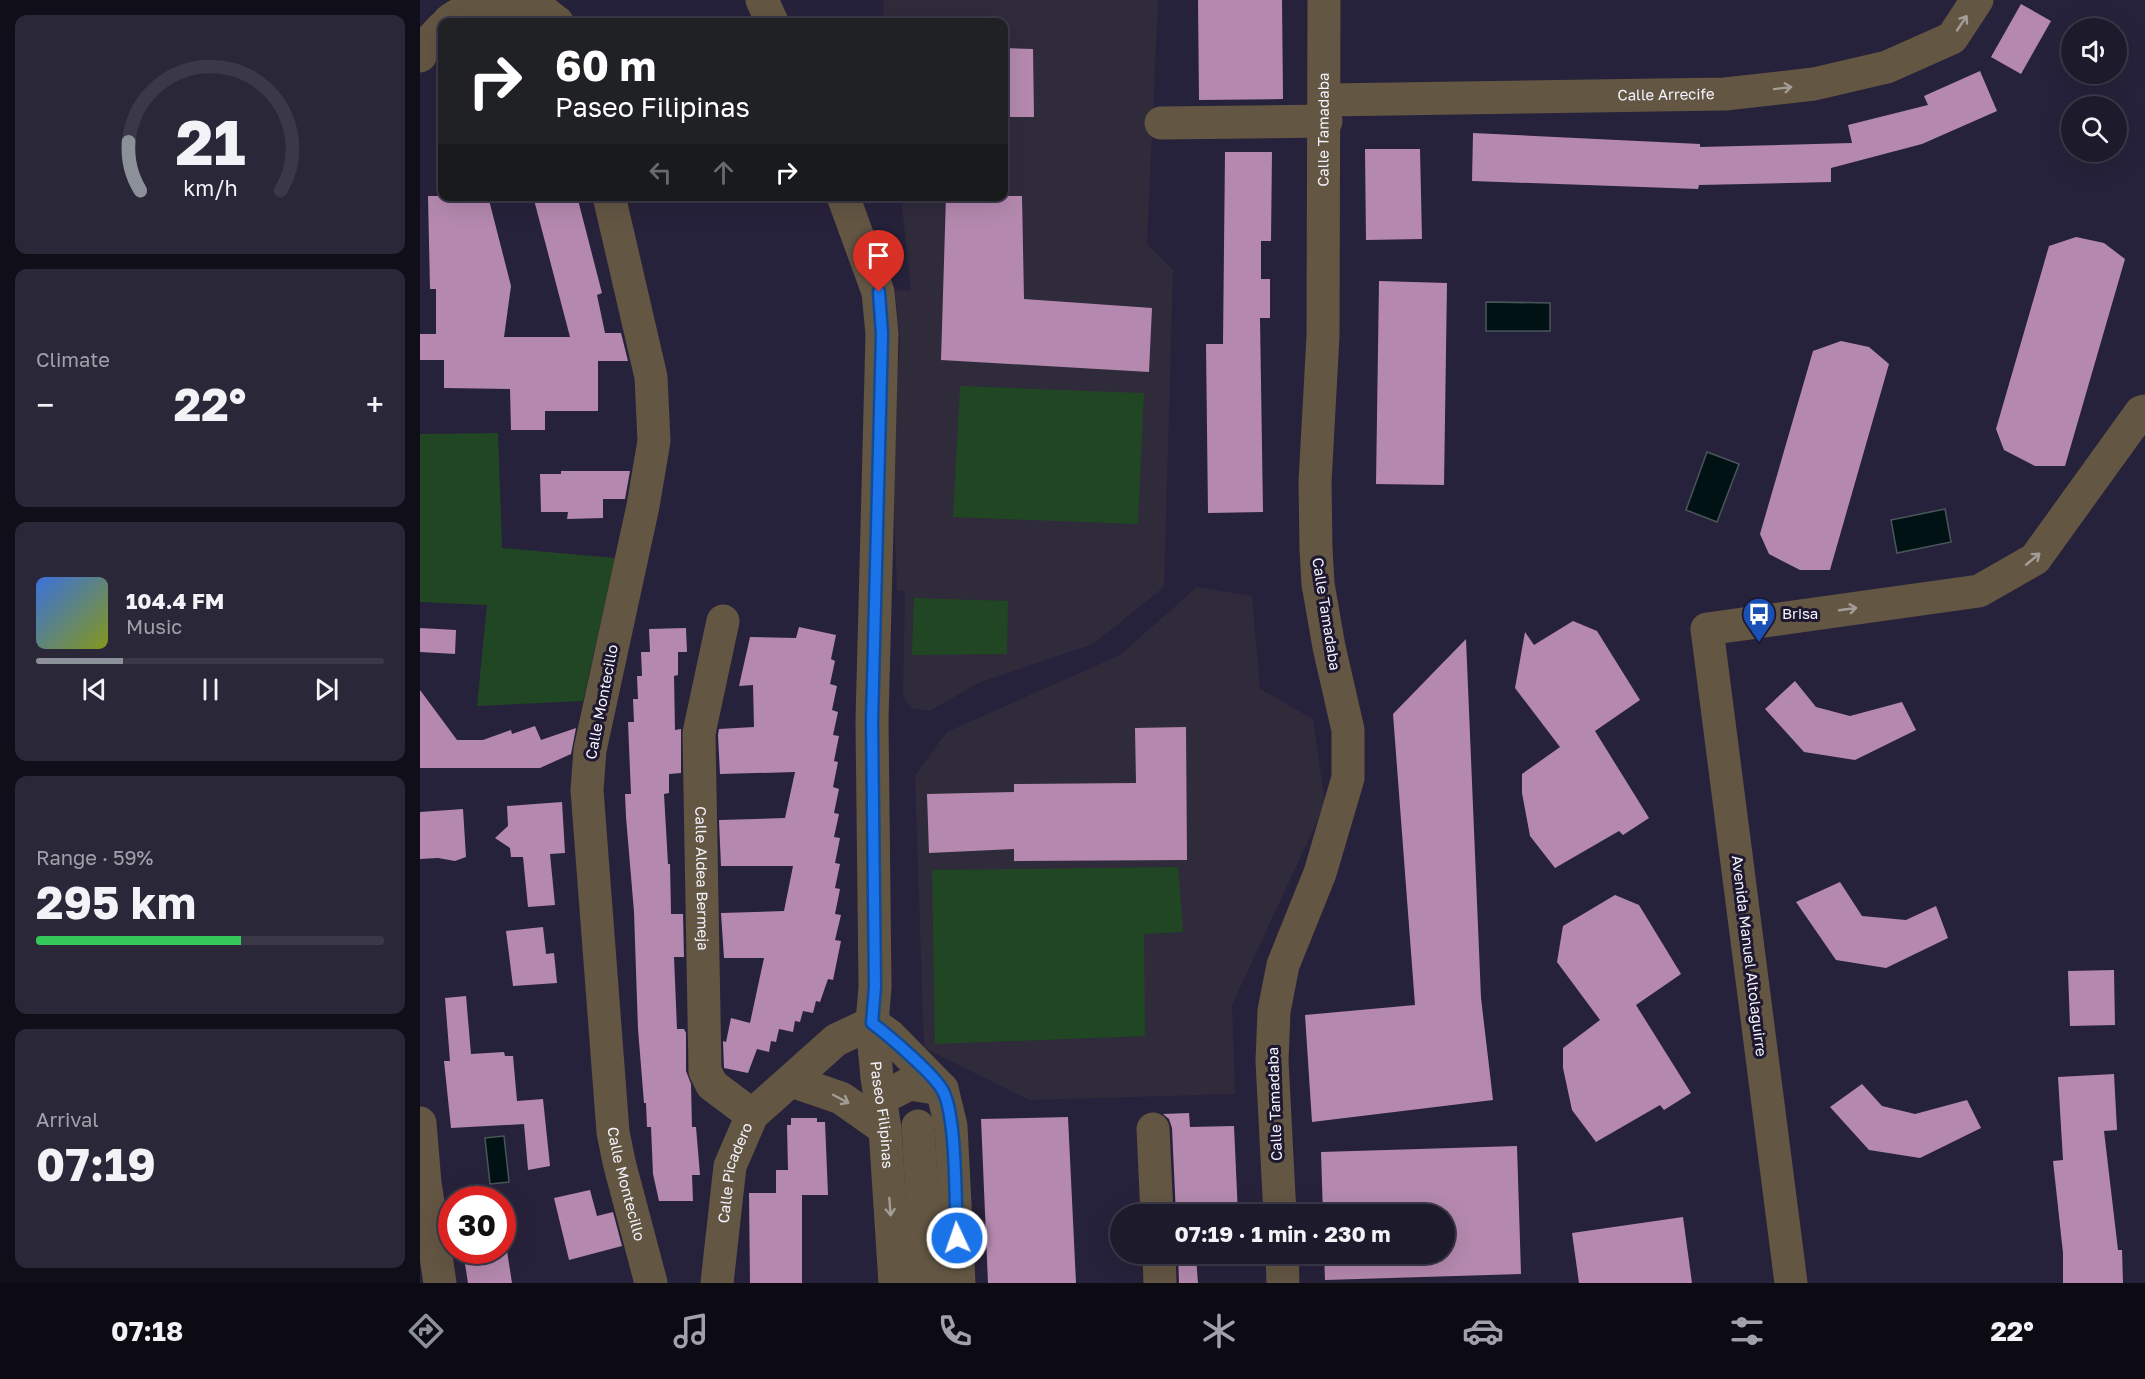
<!DOCTYPE html>
<html lang="en">
<head>
<meta charset="utf-8">
<style>
	:root { --surface:#1d1a2c; --page:#2a2738; --text:#f1f3f6; --muted:#a0a1a9; --line:#3b3848; --accent:#8c9099 }
	body { margin:0; font-family:"Golos Text",sans-serif; background:var(--page); color:var(--text); height:100vh; display:flex; flex-direction:column; font-size:22px; white-space:nowrap }
	* { box-sizing:border-box; margin:0 }
	p { font-size:20px; color:var(--muted) }
	.icon { flex:none; width:33px; height:33px; fill:none; stroke:currentColor; stroke-width:2; stroke-linecap:round; stroke-linejoin:round }
	.map { position:relative; flex:1; overflow:hidden }
	.drawer { display:flex; flex-direction:column; gap:15px; padding:15px; background:#100e18; width:420px }
	.drawer>* { flex:none }
	.guide { position:absolute; left:18px; top:18px; width:570px; height:183px; border-radius:12px; box-shadow:0 6px 24px #0002,0 0 0 2px var(--line); background:#202124; color:#fff; overflow:hidden }
	.controls { position:absolute; left:1641px; top:18px; display:grid; gap:12px }
	.controls a { display:grid; place-items:center; width:66px; height:66px; border-radius:50%; background:var(--surface); box-shadow:0 6px 24px #0002,0 0 0 2px var(--line); font-size:30px }
	.speed { position:absolute; left:18px; top:1186px; display:flex; gap:12px; font-size:30px; font-weight:700; text-align:center }
	.speed>* { display:grid; place-content:center; width:78px; height:78px; border-radius:50%; background:var(--surface); box-shadow:0 6px 24px #0002,0 0 0 2px var(--line); line-height:1 }
	.speed .limit { border:9px solid #d22; background:#fff; color:#111 }
	.pin { position:absolute; display:grid; place-items:center; width:51px; height:51px; color:#fff; margin:-62px -26px; border-radius:50% 50% 50% 0; rotate:-45deg; box-shadow:0 0 6px #0007 }
	.pin .icon { rotate:45deg }
	.me { position:absolute; width:66px; margin:-33px; rotate:357deg; stroke-linejoin:round; filter:drop-shadow(0 0 4px #0008) }
	.turn { display:flex; align-items:center; gap:21px; height:126px; padding:0 18px; font-size:27px }
	.turn .icon { width:78px; height:78px; stroke-width:2.5 }
	.turn b { display:block; font-size:42px; line-height:51px }
	.lanes { display:flex; align-items:center; height:57px; padding:0 18px; background:#0003; justify-content:center; gap:30px; direction:ltr }
	.lanes .off { opacity:.35 }
	.big { font-size:45px; font-weight:700; line-height:1.1 }
	.drawer .card { flex:1; display:flex; flex-direction:column; justify-content:center; gap:9px; min-width:0; padding:0 21px; border-radius:12px; background:var(--page) }
	.drawer .dial { align-items:center; gap:0 }
	.dial svg { height:156px; overflow:visible; fill:none; stroke:var(--line); stroke-width:7; stroke-linecap:round; text-anchor:middle }
	.dial text { fill:var(--text); stroke:none }
	.song { display:flex; align-items:center; gap:18px }
	.cover { width:72px; height:72px; border-radius:9px; background:linear-gradient(135deg,hsl(220 70% 55%),hsl(70 70% 35%)) }
	.played { height:6px; border-radius:3px; background:linear-gradient(90deg,var(--accent) 25%,var(--line) 25%) }
	.keys { display:flex; justify-content:space-around; direction:ltr }
	.heat { display:flex; justify-content:space-between; align-items:center; font-size:33px; direction:ltr }
	.charge { height:9px; border-radius:4px; background:linear-gradient(90deg,#34c759 59%,var(--line) 0) }
	.trip { position:absolute; left:690px; top:1204px; width:345px; height:60px; border-radius:30px; background:var(--surface); box-shadow:0 6px 24px #0002,0 0 0 2px var(--line); font-weight:700; line-height:60px; text-align:center }
	.tabs { display:flex; height:96px; justify-content:space-around; align-items:center; background:#0c0a12; color:var(--muted) }
	.tabs .icon { width:42px; height:42px }
	.tabs .on { color:var(--accent) }
	.tabs b { font-size:27px; color:var(--text) }
	main { display:flex; flex:1; min-height:0 }
	.map>svg:first-child { display:block }
	.education { fill:#2f2b3b }
	.green { fill:#214624 }
	.water { fill:#001213; stroke:#495659; stroke-width:1.5 }
	.building { fill:#b589af }
	.lines { fill:none; stroke-linecap:round; stroke-linejoin:round }
	.minor { stroke:#635643; stroke-width:33 }
	.oneway { stroke:#a49d97 }
	.route-casing { stroke:#114b97; stroke-width:15 }
	.route { stroke:#1a73e8; stroke-width:10 }
	.labels { text-anchor:middle; stroke-width:6; stroke-linejoin:round; paint-order:stroke }
	.street-label { font-size:15px; fill:#f4f3fd; stroke:#1d1830 }
	.poi-label { font-size:15px; fill:#f4f3fd; stroke:#1d1830; text-anchor:start }
</style>
</head>
<body>
<main>
<section class="drawer">
<div class="card dial"><svg viewBox="0 0 100 80">
<path d="M14 69A42 42 0 1 1 86 69"/>
<path d="M14 69A42 42 0 0 1 8 44" stroke="#8c9099"/>
<text x="50" y="56" font-size="32" font-weight="700">21</text>
<text x="50" y="72" font-size="11">km/h</text>
</svg></div>
<div class="card"><p>Climate</p>
<div class="heat"><a>−</a><b class="big">22°</b><a>+</a></div>
</div>
<div class="card">
<div class="song"><i class="cover"></i><div><b>104.4 FM</b><p>Music</p></div></div>
<div class="played"></div>
<div class="keys"><svg class="icon" aria-label="previous" viewBox="0 0 24 24"><path d="M18 5L8 12l10 7zM5 5v14"/></svg><svg class="icon" aria-label="pause" viewBox="0 0 24 24"><path d="M8 5v14M16 5v14"/></svg><svg class="icon" aria-label="next" viewBox="0 0 24 24"><path d="M6 5l10 7-10 7zM19 5v14"/></svg></div>
</div>
<div class="card"><p>Range · 59%</p><b class="big">295 km</b><div class="charge"></div></div>
<div class="card"><p>Arrival</p><b class="big">07:19</b></div>
</section>
<div class="map">
<svg width="1725" height="1283" viewBox="0 0 1725 1283">
	<rect width="100%" height="100%" fill="#27223b"/>
	<path class="education" d="M 463,0 L 738,0 L 727,244 L 753,270 L 744,587 L 673,644 L 558,683 L 510,711 L 491,708 L 483,696 L 485,591 L 477,590 L 474,510 L 474,427 L 480,341 L 475,290 L 491,291 L 481,197 L 584,196 L 584,22 L 464,22 Z
		M 777,587 L 832,596 L 840,689 L 893,719 L 905,804 L 812,1005 L 815,1094 L 609,1100 L 504,1048 L 495,775 L 527,732 L 700,655 Z"/>
	<path class="green" d="M 540,386 L 724,393 L 718,524 L 533,517 Z
		M 78,433 L 82,548 L 195,558 L 163,701 L 57,706 L 67,605 L 0,602 L 0,434 Z
		M 494,598 L 588,601 L 587,654 L 492,655 Z
		M 758,867 L 763,932 L 724,934 L 725,1036 L 515,1044 L 512,870 Z"/>
	<path class="water" d="M 1066,302 L 1130,303 L 1130,331 L 1066,331 Z
		M 1287,452 L 1319,464 L 1297,522 L 1266,510 Z
		M 1525,509 L 1531,542 L 1477,553 L 1471,520 Z
		M 84,1136 L 89,1182 L 70,1184 L 65,1138 Z"/>
	<path class="building" d="M 778,0 L 862,0 L 863,99 L 779,100 Z
		M 1601,4 L 1631,21 L 1601,74 L 1571,57 Z
		M 584,48 L 613,49 L 614,117 L 584,117 Z
		M 1560,71 L 1577,111 L 1502,144 L 1411,168 L 1411,182 L 1279,185 L 1278,189 L 1052,181 L 1053,133 L 1280,144 L 1280,147 L 1432,143 L 1428,125 L 1508,105 L 1504,96 Z
		M 945,149 L 1000,149 L 1002,239 L 946,240 Z
		M 805,152 L 852,152 L 851,241 L 841,241 L 841,279 L 850,279 L 850,318 L 840,318 L 843,512 L 788,513 L 786,344 L 803,344 Z
		M 8,196 L 68,196 L 91,286 L 84,337 L 150,337 L 113,196 L 157,196 L 182,293 L 177,295 L 185,333 L 201,333 L 208,361 L 178,361 L 178,411 L 125,411 L 125,430 L 91,430 L 90,389 L 24,388 L 24,360 L 0,360 L 0,334 L 16,334 L 16,289 L 10,289 Z
		M 526,196 L 602,196 L 604,299 L 732,308 L 729,372 L 521,360 Z
		M 1656,237 L 1684,243 L 1705,259 L 1645,466 L 1615,466 L 1584,450 L 1576,429 L 1629,246 Z
		M 959,281 L 1027,283 L 1024,485 L 956,484 Z
		M 1421,341 L 1449,347 L 1469,364 L 1410,570 L 1380,570 L 1349,554 L 1340,534 L 1393,351 Z
		M 141,471 L 210,471 L 205,499 L 183,499 L 183,518 L 147,519 L 148,512 L 121,512 L 120,474 L 141,474 Z
		M 1153,621 L 1177,631 L 1220,700 L 1175,731 L 1229,818 L 1203,835 L 1199,831 L 1135,868 L 1110,836 L 1102,793 L 1102,774 L 1140,747 L 1095,688 L 1105,632 L 1114,645 Z
		M 379,627 L 416,635 L 411,659 L 415,661 L 410,684 L 417,686 L 412,710 L 418,712 L 413,735 L 419,736 L 414,761 L 418,762 L 413,787 L 419,789 L 414,813 L 419,814 L 414,837 L 420,838 L 415,863 L 420,864 L 415,888 L 420,889 L 415,914 L 421,915 L 415,940 L 421,941 L 413,980 L 408,979 L 400,1002 L 396,1001 L 393,1013 L 383,1011 L 380,1022 L 375,1021 L 373,1032 L 359,1029 L 356,1042 L 351,1041 L 349,1052 L 337,1049 L 328,1073 L 304,1068 L 303,1041 L 306,1042 L 311,1018 L 330,1023 L 344,958 L 304,958 L 301,913 L 364,911 L 373,866 L 301,866 L 299,820 L 365,818 L 375,772 L 300,774 L 298,735 L 299,729 L 334,727 L 333,685 L 319,686 L 330,637 L 376,638 Z
		M 0,628 L 36,630 L 35,654 L 0,652 Z
		M 266,628 L 267,652 L 258,652 L 258,675 L 254,676 L 255,730 L 261,729 L 261,773 L 249,774 L 249,793 L 244,794 L 248,864 L 250,864 L 251,912 L 251,914 L 263,914 L 264,957 L 254,957 L 257,1029 L 264,1029 L 266,1033 L 266,1071 L 271,1084 L 272,1127 L 276,1127 L 280,1175 L 272,1175 L 273,1201 L 239,1201 L 233,1174 L 231,1127 L 227,1127 L 226,1103 L 224,1103 L 218,1029 L 214,912 L 206,817 L 205,794 L 211,794 L 208,722 L 214,722 L 213,699 L 218,699 L 217,676 L 222,676 L 221,652 L 230,652 L 229,629 Z
		M 1046,639 L 1061,998 L 1073,1100 L 892,1122 L 885,1015 L 995,1005 L 973,714 Z
		M 1375,681 L 1396,707 L 1430,716 L 1482,702 L 1496,730 L 1435,760 L 1384,752 L 1345,709 Z
		M 0,690 L 37,740 L 63,740 L 91,730 L 92,734 L 115,726 L 121,740 L 156,728 L 151,754 L 120,768 L 0,768 Z
		M 766,727 L 767,860 L 594,861 L 594,849 L 509,853 L 507,794 L 594,792 L 594,784 L 716,783 L 715,728 Z
		M 142,802 L 145,853 L 130,854 L 135,905 L 108,907 L 103,857 L 91,857 L 90,848 L 75,838 L 88,826 L 87,806 Z
		M 43,809 L 46,857 L 35,861 L 18,858 L 0,859 L 0,812 Z
		M 1420,882 L 1442,916 L 1486,920 L 1516,906 L 1528,938 L 1466,968 L 1416,960 L 1376,902 Z
		M 1195,895 L 1219,905 L 1261,974 L 1216,1005 L 1271,1093 L 1244,1110 L 1240,1105 L 1176,1142 L 1152,1110 L 1143,1068 L 1143,1048 L 1180,1020 L 1137,962 L 1143,926 Z
		M 123,927 L 126,954 L 134,953 L 137,983 L 93,986 L 86,931 Z
		M 1694,970 L 1695,1025 L 1650,1026 L 1648,971 Z
		M 46,996 L 51,1054 L 84,1052 L 85,1056 L 93,1056 L 97,1101 L 123,1099 L 130,1166 L 108,1170 L 104,1124 L 31,1128 L 24,1061 L 30,1061 L 25,998 Z
		M 1694,1074 L 1697,1130 L 1684,1131 L 1698,1250 L 1702,1250 L 1703,1283 L 1643,1283 L 1643,1253 L 1633,1161 L 1643,1160 L 1638,1077 Z
		M 1442,1084 L 1462,1106 L 1495,1114 L 1547,1100 L 1561,1128 L 1500,1158 L 1449,1150 L 1410,1107 Z
		M 769,1113 L 770,1127 L 814,1126 L 818,1215 L 756,1215 L 752,1128 L 749,1119 L 743,1114 Z
		M 648,1117 L 656,1283 L 568,1283 L 561,1119 Z
		M 371,1118 L 397,1118 L 397,1122 L 405,1122 L 408,1195 L 382,1195 L 382,1283 L 330,1283 L 329,1193 L 356,1193 L 356,1170 L 368,1170 L 367,1125 L 371,1125 Z
		M 1097,1146 L 1101,1274 L 905,1280 L 904,1254 L 1024,1254 L 1024,1215 L 903,1215 L 901,1152 Z
		M 170,1190 L 177,1216 L 193,1212 L 202,1246 L 149,1260 L 134,1198 Z
		M 1263,1217 L 1272,1283 L 1159,1283 L 1152,1233 Z
		M 43,1251 L 87,1251 L 92,1283 L 48,1283 Z
		M 758,1254 L 821,1254 L 821,1255 L 776,1257 L 778,1283 L 759,1283 Z"/>
	<g class="lines">
		<g class="minor">
			<path d="M 342,0 L 352,22"/>
			<path d="M 28,22 C 43,7 88,0 109,3 C 119,6 129,17 137,22"/>
			<path d="M 0,56 L 6,45 L 22,28"/>
			<path id="s1" d="M 906,100 L 1305,94 L 1394,84 L 1467,67 L 1532,38 L 1557,0"/>
			<path d="M 741,123 L 906,121"/>
			<path id="s2" d="M 189,196 L 231,377 L 234,441 L 223,506 L 170,750 L 167,790 L 193,1132 L 199,1162 L 231,1283"/>
			<path id="s3" d="M 423,196 L 458,292 L 462,334 L 452,721 L 455,987 L 452,1023 L 457,1078 L 465,1129 L 475,1283"/>
			<path id="s4" d="M 303,621 L 279,733 L 285,1071 L 292,1085 L 332,1115"/>
			<path d="M 452,1023 L 470,1036 L 522,1089"/>
			<path d="M 371,1081 L 421,1098 L 465,1129"/>
			<path d="M 462,1098 L 489,1084 L 522,1089 L 531,1126 L 539,1283"/>
			<path d="M 0,1123 L 5,1183 L 20,1283"/>
			<path d="M 498,1126 L 507,1283"/>
			<path d="M 733,1129 L 737,1215"/>
			<path id="s5" d="M 860,1215 L 852,1061 L 854,1011 L 863,965 L 900,873 L 928,778 L 928,730 L 909,647 L 898,584 L 896,549 L 895,482 L 903,336 L 904,0"/>
			<path d="M 739,1254 L 740,1283"/>
			<path d="M 862,1254 L 863,1283"/>
			<path id="s6" d="M 297,1283 L 310,1166 L 332,1115 L 416,1040 L 452,1023"/>
			<path d="M 1371,1283 L 1287,629 L 1559,591 L 1615,559 L 1721,412 L 1725,411"/>
		</g>
	</g>
	<defs><path id="oneway-shaft" d="M-6 0H5M1.5-3L5.5 0L1.5 3" fill="none" stroke-width="1.6" stroke-linecap="round" stroke-linejoin="round" transform="scale(1.5)"/></defs>
	<g class="oneway">
		<use href="#oneway-shaft" transform="translate(1542 23) rotate(-56)"/>
		<use href="#oneway-shaft" transform="translate(1363 88) rotate(-7)"/>
		<use href="#oneway-shaft" transform="translate(1613 559) rotate(-40)"/>
		<use href="#oneway-shaft" transform="translate(1428 609) rotate(-8)"/>
		<use href="#oneway-shaft" transform="translate(421 1099) rotate(28)"/>
		<use href="#oneway-shaft" transform="translate(470 1207) rotate(86)"/>
	</g>
	<g class="lines">
		<defs>
			<path id="route" d="M 459,292 L 462,334 L 452,721 L 455,987 L 452,1023 C 468,1035 515,1075 523,1091 C 537,1118 535,1204 537,1238"/>
		</defs>
		<use href="#route" class="route-casing"/>
		<use href="#route" class="route"/>
	</g>
	<defs>
		<symbol id="bus-pin" viewBox="-11 -11 22 30"><path d="M0 17L-7.5 6A9.5 9.5 0 1 1 7.5 6Z" fill="#1a4fb4" stroke="#1d1830"/><path d="M-5-6H5V4H4V6H2V4H-2V6H-4V4H-5ZM-3.5-4V0h7V-4ZM-3.5 1.2v1.5H-2V1.2ZM2 1.2v1.5H3.5V1.2Z" fill="#fff"/></symbol>
	</defs>
	<g fill-rule="evenodd">
		<use href="#bus-pin" x="1320" y="595" width="38" height="52"/>
	</g>
	<g class="labels">
		<g class="street-label">
			<text dy="5" stroke="none"><textPath href="#s1" startOffset="340">Calle Arrecife</textPath></text>
			<text dy="5" stroke="none"><textPath href="#s5" startOffset="1101">Calle Tamadaba</textPath></text>
			<text transform="translate(906 614) rotate(81)" y="5">Calle Tamadaba</text>
			<text transform="translate(182 702) rotate(-79)" y="5">Calle Montecillo</text>
			<text dy="5" stroke="none"><textPath href="#s4" startOffset="260">Calle Aldea Bermeja</textPath></text>
			<text transform="translate(1329 956) rotate(83)" y="5">Avenida Manuel Altolaguirre</text>
			<text transform="translate(855 1104) rotate(-92)" y="5">Calle Tamadaba</text>
			<text dy="5" stroke="none"><textPath href="#s3" startOffset="926">Paseo Filipinas</textPath></text>
			<text dy="5" stroke="none"><textPath href="#s6" startOffset="112">Calle Picadero</textPath></text>
			<text dy="5" stroke="none"><textPath href="#s2" startOffset="1002">Calle Montecillo</textPath></text>
		</g>
		<g class="poi-label">
			<text x="1362" y="619">Brisa</text>
		</g>
	</g>
</svg>
<div class="controls">
<a><svg class="icon" aria-label="sound" viewBox="0 0 24 24"><path d="M4 9h4l5-4v14l-5-4H4zM17 9q2 3 0 6"/></svg></a>
<a><svg class="icon" aria-label="search" viewBox="0 0 24 24"><circle cx="10" cy="10" r="6"/><path d="M15 15l6 6"/></svg></a>
</div>
<div class="speed"><div class="limit">30</div></div>
<div class="pin" style="left:459px;top:292px;background:#d93025"><svg class="icon" aria-label="arrive" viewBox="0 0 24 24"><path d="M6 21V4h12l-3 4 3 4H6"/></svg></div>
<svg class="me" style="left:537px;top:1238px" viewBox="-20 -20 40 40"><circle r="17" fill="#1a73e8" stroke="#fff" stroke-width="3"/><path d="M0-11L8 9 0 5-8 9z" fill="#fff"/></svg>
<div class="trip">07:19 · 1 min · 230 m</div>
<div class="guide">
<div class="turn"><svg class="icon" aria-label="right" viewBox="0 0 24 24"><path d="M7 20v-9h11M14 6l5 5-5 5"/></svg><div><b>60 m</b>Paseo Filipinas</div></div>
<div class="lanes"><svg class="icon off" aria-label="left" viewBox="0 0 24 24"><path d="M17 20v-9H6M10 6l-5 5 5 5"/></svg><svg class="icon off" aria-label="ahead" viewBox="0 0 24 24"><path d="M12 20V5M6 11l6-6 6 6"/></svg><svg class="icon" aria-label="right" viewBox="0 0 24 24"><path d="M7 20v-9h11M14 6l5 5-5 5"/></svg></div>
</div>
</div>
</main>
<nav class="tabs">
<b>07:18</b>
<svg class="icon on" aria-label="directions" viewBox="0 0 24 24"><path d="M12 3l9 9-9 9-9-9zM9 14v-3h6M13 9l2 2-2 2"/></svg>
<svg class="icon" aria-label="music" viewBox="0 0 24 24"><path d="M9 18V5l10-2v13"/><circle cx="6" cy="18" r="3"/><circle cx="16" cy="16" r="3"/></svg>
<svg class="icon" aria-label="phone" viewBox="0 0 24 24"><path d="M5 4h4l2 5-3 2q2 4 5 5l2-3 5 2v4C11 20 4 13 5 4z"/></svg>
<svg class="icon" aria-label="climate" viewBox="0 0 24 24"><path d="M12 3v18M4 7l16 10M4 17L20 7"/></svg>
<svg class="icon" aria-label="car" viewBox="0 0 24 24"><path d="M5 17H2v-5l4-1 3-4h7l3 4 3 1v5h-3M9 17h6M6 11h13"/><circle cx="7" cy="17" r="2"/><circle cx="17" cy="17" r="2"/></svg>
<svg class="icon" aria-label="filters" viewBox="0 0 24 24"><path d="M4 7h16M4 17h16"/><circle cx="9" cy="7" r="2"/><circle cx="15" cy="17" r="2"/></svg>
<b>22°</b>
</nav>
</body>
</html>
